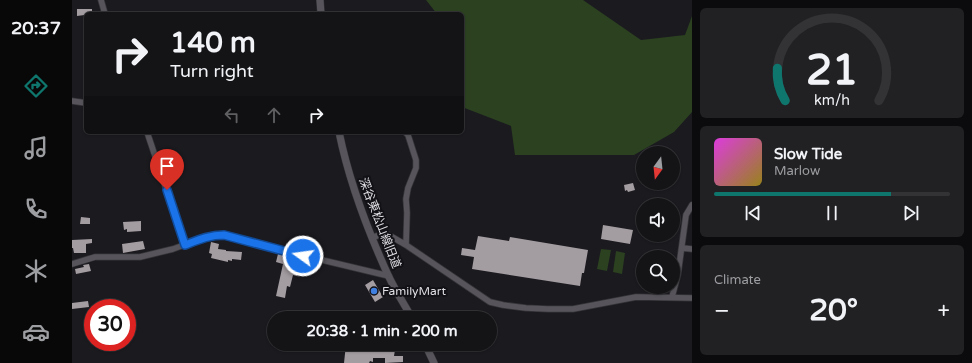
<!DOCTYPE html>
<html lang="en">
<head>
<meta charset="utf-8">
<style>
	:root { --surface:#141417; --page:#212124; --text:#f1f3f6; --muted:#9d9ea1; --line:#333336; --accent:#0f766e }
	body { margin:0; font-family:"Varela Round","Noto Sans JP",sans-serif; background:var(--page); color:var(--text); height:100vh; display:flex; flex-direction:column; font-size:15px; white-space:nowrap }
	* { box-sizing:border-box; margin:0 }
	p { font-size:13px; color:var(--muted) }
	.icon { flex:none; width:22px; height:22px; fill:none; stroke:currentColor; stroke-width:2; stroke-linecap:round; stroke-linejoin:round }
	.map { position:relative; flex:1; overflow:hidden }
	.drawer { display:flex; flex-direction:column; gap:8px; padding:8px; background:#0b0b0d; width:280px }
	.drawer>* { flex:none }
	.guide { position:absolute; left:12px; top:12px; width:380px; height:122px; border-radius:6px; box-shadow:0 1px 3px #0004,0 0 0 1px var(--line); background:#141417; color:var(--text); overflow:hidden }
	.needle { width:26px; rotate:195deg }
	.tools { position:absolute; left:564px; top:146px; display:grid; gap:8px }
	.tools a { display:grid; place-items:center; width:44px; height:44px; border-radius:50%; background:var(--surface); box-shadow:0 1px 3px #0004,0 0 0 1px var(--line); font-size:20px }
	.speed { position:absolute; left:12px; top:299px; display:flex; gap:8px; font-size:20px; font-weight:700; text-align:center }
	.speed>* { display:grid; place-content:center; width:52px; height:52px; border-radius:50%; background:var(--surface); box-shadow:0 1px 3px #0004,0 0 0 1px var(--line); line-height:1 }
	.speed .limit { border:6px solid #d22; background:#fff; color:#111 }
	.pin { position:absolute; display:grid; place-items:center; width:34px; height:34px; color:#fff; margin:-41px -17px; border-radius:50% 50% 50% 0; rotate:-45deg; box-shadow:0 0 4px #0007 }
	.pin .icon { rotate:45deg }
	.me { position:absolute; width:44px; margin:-22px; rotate:284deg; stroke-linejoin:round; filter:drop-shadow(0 0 3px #0008) }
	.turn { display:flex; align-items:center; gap:14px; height:84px; padding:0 20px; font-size:18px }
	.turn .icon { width:52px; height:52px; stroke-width:2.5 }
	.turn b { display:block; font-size:28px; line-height:34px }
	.lanes { display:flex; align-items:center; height:38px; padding:0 20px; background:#0003; justify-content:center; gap:20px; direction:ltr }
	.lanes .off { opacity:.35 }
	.big { font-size:30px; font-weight:700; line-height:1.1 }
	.drawer .widget { flex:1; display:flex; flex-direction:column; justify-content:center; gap:6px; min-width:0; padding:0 14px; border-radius:6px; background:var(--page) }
	.drawer .dial { align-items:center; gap:0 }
	.dial svg { height:104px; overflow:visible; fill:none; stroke:var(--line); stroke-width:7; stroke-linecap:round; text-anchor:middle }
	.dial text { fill:var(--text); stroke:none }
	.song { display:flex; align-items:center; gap:12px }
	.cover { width:48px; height:48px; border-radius:6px; background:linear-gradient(135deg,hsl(300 70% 55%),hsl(50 70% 35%)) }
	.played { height:4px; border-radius:2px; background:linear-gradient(90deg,var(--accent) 75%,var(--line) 75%) }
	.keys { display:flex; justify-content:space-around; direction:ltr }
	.heat { display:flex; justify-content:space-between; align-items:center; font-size:22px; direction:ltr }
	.trip { position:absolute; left:195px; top:311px; width:230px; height:40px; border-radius:20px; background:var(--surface); box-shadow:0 1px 3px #0004,0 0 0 1px var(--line); font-weight:700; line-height:40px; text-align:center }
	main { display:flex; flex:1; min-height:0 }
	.tabs { display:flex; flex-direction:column; width:72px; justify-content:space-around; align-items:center; background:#080809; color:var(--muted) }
	.tabs .icon { width:28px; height:28px }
	.tabs .active { color:var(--accent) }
	.tabs b { font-size:18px; color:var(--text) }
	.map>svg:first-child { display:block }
	.green { fill:#2b4120 }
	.building { fill:#a39ca0 }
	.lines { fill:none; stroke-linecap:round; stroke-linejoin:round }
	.minor-casing { stroke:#363539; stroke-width:7 }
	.tertiary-casing { stroke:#363539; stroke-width:8 }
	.minor { stroke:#57555b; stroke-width:5.5 }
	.tertiary { stroke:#57555b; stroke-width:7 }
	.route-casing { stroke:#114b97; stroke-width:10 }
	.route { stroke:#1a73e8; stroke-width:7 }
	.shop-dot { fill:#3f7fe0; stroke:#121116; stroke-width:1.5 }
	.labels { text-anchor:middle; stroke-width:4; stroke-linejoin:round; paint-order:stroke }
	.street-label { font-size:12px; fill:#dfdee2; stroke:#121116 }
	.poi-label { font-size:12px; fill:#dfdee2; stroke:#121116; text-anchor:start }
</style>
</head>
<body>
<main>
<nav class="tabs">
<b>20:37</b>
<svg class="icon active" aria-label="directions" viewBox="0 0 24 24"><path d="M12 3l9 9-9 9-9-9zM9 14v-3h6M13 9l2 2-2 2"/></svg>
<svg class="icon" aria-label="music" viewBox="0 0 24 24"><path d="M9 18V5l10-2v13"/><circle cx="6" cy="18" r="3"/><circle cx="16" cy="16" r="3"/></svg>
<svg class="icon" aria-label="phone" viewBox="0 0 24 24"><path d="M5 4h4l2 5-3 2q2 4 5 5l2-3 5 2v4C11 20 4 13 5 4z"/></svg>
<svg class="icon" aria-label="climate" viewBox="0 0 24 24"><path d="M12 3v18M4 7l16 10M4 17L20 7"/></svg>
<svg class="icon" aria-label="car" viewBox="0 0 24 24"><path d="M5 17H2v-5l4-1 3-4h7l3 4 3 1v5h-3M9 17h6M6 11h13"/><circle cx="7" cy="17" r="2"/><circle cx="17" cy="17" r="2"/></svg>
</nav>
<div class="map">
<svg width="620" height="363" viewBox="0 0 620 363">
	<rect width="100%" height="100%" fill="#1b1a1f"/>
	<path class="green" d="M 354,0 L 511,0 L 569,40 L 613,35 L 620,16 L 620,112 L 602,132 L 562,155 L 443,155 L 439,126 L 390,107 L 390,14 L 365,14 Z
		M 529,249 L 539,250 L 535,271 L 525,269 Z
		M 544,251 L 553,253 L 550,274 L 541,272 Z"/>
	<path class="building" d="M 5,9 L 20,9 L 20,14 L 5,16 Z
		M 561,183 L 563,190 L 556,192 L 555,190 L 553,191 L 552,185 Z
		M 9,217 L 18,218 L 18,224 L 8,224 Z
		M 69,221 L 69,231 L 55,232 L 55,229 L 52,230 L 51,222 Z
		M 531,225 L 561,230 L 558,244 L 529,239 Z
		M 406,236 L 437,241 L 438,237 L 516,250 L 512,273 L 510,273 L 508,286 L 400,269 L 402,257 L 389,255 L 390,248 L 403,250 Z
		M 20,239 L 20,243 L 14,244 L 14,253 L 2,253 L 1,248 L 0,248 L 0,240 Z
		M 71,241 L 73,249 L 51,253 L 50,244 Z
		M 139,242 L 147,244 L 146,249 L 154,250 L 154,251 L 170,252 L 169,260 L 160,259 L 160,261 L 156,260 L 156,262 L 139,258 L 140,254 L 137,253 Z
		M 206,254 L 232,260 L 229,266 L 227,266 L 225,276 L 221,275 L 218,287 L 215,286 L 213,298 L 204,296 L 211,264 L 204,262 Z
		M 17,264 L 19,271 L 4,274 L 3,269 L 12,267 L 11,265 Z
		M 301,280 L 311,297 L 303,302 L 293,285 Z
		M 16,301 L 17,307 L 0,309 L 0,303 Z
		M 214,311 L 224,313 L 224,318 L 212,318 Z
		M 274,344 L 304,344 L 303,350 L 323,350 L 322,356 L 331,356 L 331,362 L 313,363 L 313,358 L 301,358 L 301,362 L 298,361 L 297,363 L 272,363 Z"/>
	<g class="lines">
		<defs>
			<path id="minor" d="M 29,0 L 33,14
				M 0,101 L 14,103
				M 75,132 L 113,245
				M 333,132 L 336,135 L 344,160 L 344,168 L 336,188 L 334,199 L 335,213 L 334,245
				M 300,237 L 315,234 L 334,245 L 418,302 L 431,305 L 454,308 L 476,309 L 501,309 L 564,297 L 620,298
				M 610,248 L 620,249
				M 0,264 L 23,257 L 68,257 L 101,249 L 131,238 L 142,235 L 152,235 L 204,249 L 317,276
				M 600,297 L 606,274 L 614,215 L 620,205"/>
			<path id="tertiary" d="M 248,0 L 249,14
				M 267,132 C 277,181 295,229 316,275 C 323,290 332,304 340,318
				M 353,344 L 362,363"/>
		</defs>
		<use href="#minor" class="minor-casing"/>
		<use href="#tertiary" class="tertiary-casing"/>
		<use href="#minor" class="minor"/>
		<use href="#tertiary" class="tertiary"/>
	</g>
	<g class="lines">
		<defs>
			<path id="route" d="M 95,190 L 113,245 C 126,240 137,235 152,235 L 231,256"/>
		</defs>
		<use href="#route" class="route-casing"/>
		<use href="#route" class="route"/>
	</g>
	<circle class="shop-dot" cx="302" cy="291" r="4"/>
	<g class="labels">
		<g class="street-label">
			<text transform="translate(308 223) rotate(69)" y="4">深谷東松山線旧道</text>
		</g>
		<g class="poi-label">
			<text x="310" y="295">FamilyMart</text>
		</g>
	</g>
</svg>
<div class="tools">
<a><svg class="needle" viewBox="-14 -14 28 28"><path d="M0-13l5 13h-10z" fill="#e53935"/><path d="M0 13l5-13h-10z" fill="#9d9ea1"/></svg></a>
<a><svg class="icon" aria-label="sound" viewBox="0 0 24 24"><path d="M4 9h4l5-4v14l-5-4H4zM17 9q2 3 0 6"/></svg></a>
<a><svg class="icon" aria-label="search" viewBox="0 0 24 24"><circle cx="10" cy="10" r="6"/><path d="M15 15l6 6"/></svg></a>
</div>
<div class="speed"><div class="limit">30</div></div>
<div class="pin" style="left:95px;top:190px;background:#d93025"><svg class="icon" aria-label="arrive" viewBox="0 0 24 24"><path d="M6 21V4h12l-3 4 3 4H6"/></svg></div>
<svg class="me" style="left:231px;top:256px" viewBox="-20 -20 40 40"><circle r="17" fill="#1a73e8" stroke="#fff" stroke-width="3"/><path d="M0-11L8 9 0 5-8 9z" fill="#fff"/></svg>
<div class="trip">20:38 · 1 min · 200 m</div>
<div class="guide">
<div class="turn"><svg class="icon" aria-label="right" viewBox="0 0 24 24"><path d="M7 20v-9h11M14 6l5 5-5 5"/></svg><div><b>140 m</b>Turn right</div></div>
<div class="lanes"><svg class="icon off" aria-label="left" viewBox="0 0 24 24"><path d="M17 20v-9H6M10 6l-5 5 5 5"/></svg><svg class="icon off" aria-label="ahead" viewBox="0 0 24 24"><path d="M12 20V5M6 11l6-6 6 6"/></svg><svg class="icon" aria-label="right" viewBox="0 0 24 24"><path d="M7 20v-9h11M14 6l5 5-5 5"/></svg></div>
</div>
</div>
<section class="drawer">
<div class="widget dial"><svg viewBox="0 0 100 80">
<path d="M14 69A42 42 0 1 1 86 69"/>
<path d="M14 69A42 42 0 0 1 8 44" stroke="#0f766e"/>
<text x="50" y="56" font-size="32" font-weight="700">21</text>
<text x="50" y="72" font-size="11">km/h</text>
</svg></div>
<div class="widget">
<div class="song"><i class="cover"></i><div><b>Slow Tide</b><p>Marlow</p></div></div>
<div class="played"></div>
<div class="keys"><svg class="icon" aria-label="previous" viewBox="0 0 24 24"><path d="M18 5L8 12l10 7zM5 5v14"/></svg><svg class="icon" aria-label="pause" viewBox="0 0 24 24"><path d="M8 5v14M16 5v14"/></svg><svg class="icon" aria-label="next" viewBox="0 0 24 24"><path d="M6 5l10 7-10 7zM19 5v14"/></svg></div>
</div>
<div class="widget"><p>Climate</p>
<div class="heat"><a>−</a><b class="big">20°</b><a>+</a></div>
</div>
</section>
</main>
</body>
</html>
